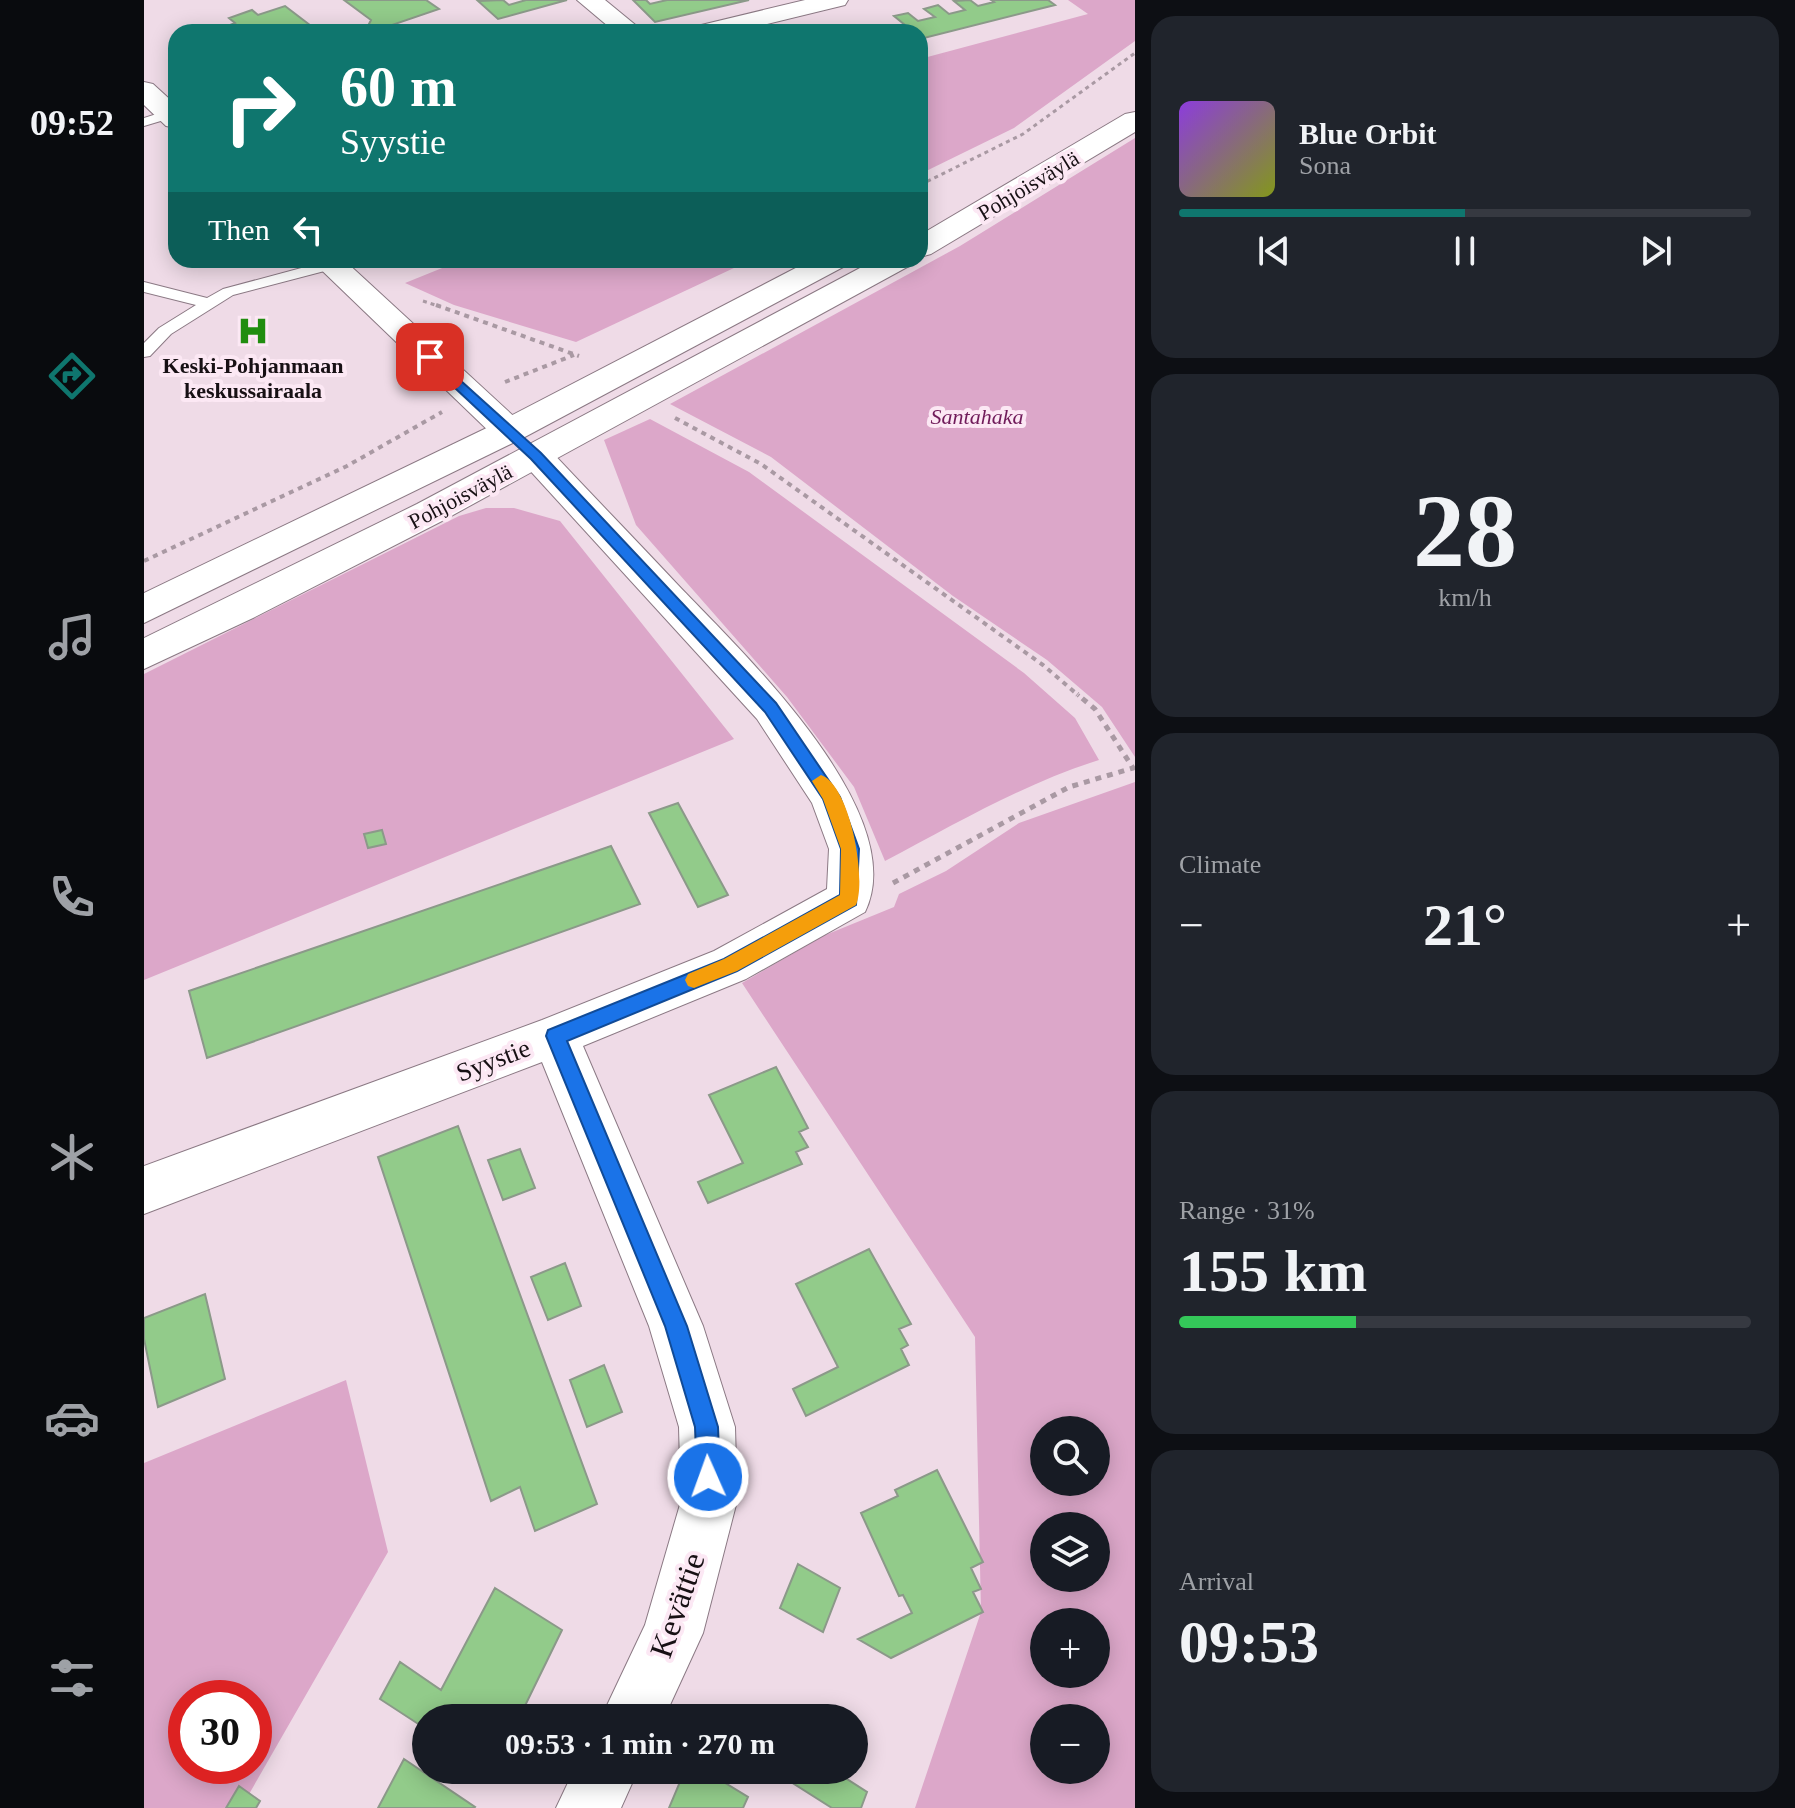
<!DOCTYPE html>
<html lang="en">
<head>
<meta charset="utf-8">
<style>
	:root { --surface:#171b24; --page:#20242c; --text:#f1f3f6; --muted:#9ea1a6; --line:#363941; --accent:#0f766e }
	body { margin:0; font-family:Georgia,serif; background:var(--page); color:var(--text); height:100vh; display:flex; flex-direction:column; font-size:30px; white-space:nowrap }
	* { box-sizing:border-box; margin:0 }
	p { font-size:26px; color:var(--muted) }
	.icon { flex:none; width:44px; height:44px; fill:none; stroke:currentColor; stroke-width:2; stroke-linecap:round; stroke-linejoin:round }
	.map { position:relative; flex:1; overflow:hidden }
	.side { display:flex; flex-direction:column; gap:16px; padding:16px; background:#0d0f14; width:660px }
	.side>* { flex:none }
	.banner { position:absolute; left:24px; top:24px; width:760px; height:244px; border-radius:24px; box-shadow:0 4px 20px #0003; background:#0f766e; color:#fff; overflow:hidden }
	.fabs { position:absolute; left:886px; top:1416px; display:grid; gap:16px }
	.fabs a { display:grid; place-items:center; width:80px; height:80px; border-radius:50%; background:var(--surface); box-shadow:0 4px 20px #0003; font-size:40px }
	.speed { position:absolute; left:24px; top:1680px; display:flex; gap:16px; font-size:40px; font-weight:700; text-align:center }
	.speed>* { display:grid; place-content:center; width:104px; height:104px; border-radius:50%; background:var(--surface); box-shadow:0 4px 20px #0003; line-height:1 }
	.speed .limit { border:12px solid #d22; background:#fff; color:#111 }
	.pin { position:absolute; display:grid; place-items:center; width:68px; height:68px; color:#fff; margin:-34px; border-radius:16px; box-shadow:0 4px 12px #0006 }
	.me { position:absolute; width:88px; margin:-44px; rotate:358deg; stroke-linejoin:round; filter:drop-shadow(0 0 6px #0008) }
	.turn { display:flex; align-items:center; gap:28px; height:168px; padding:0 40px; font-size:36px }
	.turn .icon { width:104px; height:104px; stroke-width:2.5 }
	.turn b { display:block; font-size:56px; line-height:68px }
	.then { display:flex; align-items:center; height:76px; padding:0 40px; background:#0003; gap:16px; font-size:30px }
	.big { font-size:60px; font-weight:600; line-height:1.1 }
	.side .card { flex:1; display:flex; flex-direction:column; justify-content:center; gap:12px; min-width:0; padding:0 28px; border-radius:24px; background:var(--page) }
	.side .dial { align-items:center; gap:0 }
	.dial b { font-size:104px; line-height:1 }
	.song { display:flex; align-items:center; gap:24px }
	.cover { width:96px; height:96px; border-radius:12px; background:linear-gradient(135deg,hsl(270 70% 55%),hsl(70 70% 35%)) }
	.played { height:8px; border-radius:4px; background:linear-gradient(90deg,var(--accent) 50%,var(--line) 50%) }
	.keys { display:flex; justify-content:space-around; direction:ltr }
	.heat { display:flex; justify-content:space-between; align-items:center; font-size:44px; direction:ltr }
	.charge { height:12px; border-radius:6px; background:linear-gradient(90deg,#34c759 31%,var(--line) 0) }
	.trip { position:absolute; left:268px; top:1704px; width:456px; height:80px; border-radius:40px; background:var(--surface); box-shadow:0 4px 20px #0003; font-weight:600; line-height:80px; text-align:center }
	main { display:flex; flex:1; min-height:0 }
	.dock { display:flex; flex-direction:column; width:144px; justify-content:space-around; align-items:center; background:#090b0e; color:var(--muted) }
	.dock .icon { width:56px; height:56px }
	.dock .active { color:var(--accent) }
	.dock b { font-size:36px; color:var(--text) }
	.map>svg:first-child { display:block }
	.green { fill:#dca7c9; fill-rule:evenodd }
	.building { fill:#92cb8a; stroke:#8b9989; stroke-width:2 }
	.lines { fill:none; stroke-linecap:round; stroke-linejoin:round }
	.service-casing { stroke:#8b7984; stroke-width:2 }
	.minor-casing { stroke:#8b7984; stroke-width:2 }
	.tertiary-casing { stroke:#8b7984; stroke-width:2 }
	.secondary-casing { stroke:#8b7984; stroke-width:2 }
	.path-far2 { stroke:#a999a3; stroke-width:3; stroke-dasharray:4 4; stroke-linecap:butt }
	.path-far1 { stroke:#a999a3; stroke-width:4; stroke-dasharray:5 5; stroke-linecap:butt }
	.path { stroke:#a999a3; stroke-width:5; stroke-dasharray:6 6; stroke-linecap:butt }
	.service { fill:#fff; fill-rule:evenodd }
	.minor { fill:#fff; fill-rule:evenodd }
	.tertiary { fill:#fff; fill-rule:evenodd }
	.secondary { fill:#fff; fill-rule:evenodd }
	.route { fill:#1a73e8; stroke:#114b97; stroke-width:2 }
	.slow { fill:#f59e0b }
	.labels { text-anchor:middle; stroke-width:8; stroke-linejoin:round; paint-order:stroke }
	.far-street-label { font-size:22px; fill:#171014; stroke:#fce8f4 }
	.far-poi-label { font-size:22px; font-weight:bold; fill:#171014; stroke:#fce8f4 }
	.far-park-label { font-size:22px; font-style:italic; fill:#701b5a; stroke:#fce8f4 }
	.street-label { font-size:26px; fill:#171014; stroke:#fce8f4 }
	.near-street-label { font-size:32px; fill:#171014; stroke:#fce8f4 }
</style>
</head>
<body>
<main>
<nav class="dock">
<b>09:52</b>
<svg class="icon active" aria-label="directions" viewBox="0 0 24 24"><path d="M12 3l9 9-9 9-9-9zM9 14v-3h6M13 9l2 2-2 2"/></svg>
<svg class="icon" aria-label="music" viewBox="0 0 24 24"><path d="M9 18V5l10-2v13"/><circle cx="6" cy="18" r="3"/><circle cx="16" cy="16" r="3"/></svg>
<svg class="icon" aria-label="phone" viewBox="0 0 24 24"><path d="M5 4h4l2 5-3 2q2 4 5 5l2-3 5 2v4C11 20 4 13 5 4z"/></svg>
<svg class="icon" aria-label="climate" viewBox="0 0 24 24"><path d="M12 3v18M4 7l16 10M4 17L20 7"/></svg>
<svg class="icon" aria-label="car" viewBox="0 0 24 24"><path d="M5 17H2v-5l4-1 3-4h7l3 4 3 1v5h-3M9 17h6M6 11h13"/><circle cx="7" cy="17" r="2"/><circle cx="17" cy="17" r="2"/></svg>
<svg class="icon" aria-label="filters" viewBox="0 0 24 24"><path d="M4 7h16M4 17h16"/><circle cx="9" cy="7" r="2"/><circle cx="15" cy="17" r="2"/></svg>
</nav>
<div class="map">
<svg width="991" height="1808" viewBox="0 0 991 1808">
	<rect width="100%" height="100%" fill="#efdbe7"/>
	<path class="green" d="M 924,0 L 991,0 L 991,41 L 870,128 L 776,174 L 776,59 L 944,14 Z
		M 991,138 L 991,757 L 958,707 L 903,660 L 809,596 L 627,457 L 526,404 L 816,246 Z
		M 318,260 L 607,260 L 432,342 L 310,305 L 261,283 Z
		M 506,419 L 605,472 L 880,673 L 931,718 L 955,760 C 879,784 811,824 741,861 L 710,787 L 643,697 L 492,525 L 460,440 Z
		M 342,508 L 370,508 L 416,521 L 590,739 L 0,980 L 0,674 L 315,516 Z
		M 991,782 L 991,1808 L 771,1808 L 837,1612 L 831,1337 L 598,983 L 679,936 L 750,907 L 755,894 L 802,871 L 875,823 ZM 900,1430 L 952,1430 L 952,1482 L 900,1482 ZM 900,1526 L 952,1526 L 952,1578 L 900,1578 ZM 900,1622 L 952,1622 L 952,1674 L 900,1674 ZM 900,1718 L 952,1718 L 952,1770 L 900,1770 Z
		M 202,1380 L 244,1552 L 97,1808 L 0,1808 L 0,1463 ZM 42,1698 L 110,1698 L 110,1766 L 42,1766 Z"/>
	<path class="building" d="M 200,0 L 282,0 L 295,9 L 239,28 L 244,32 L 221,32 L 227,20 Z
		M 359,0 L 365,5 L 382,0 L 423,0 L 354,19 L 334,1 Z
		M 489,0 L 502,0 L 506,4 L 523,0 L 605,0 L 511,22 Z
		M 826,0 L 834,6 L 850,2 L 847,0 L 904,0 L 911,5 L 776,39 L 776,32 L 748,32 L 744,29 L 761,25 L 750,16 L 764,13 L 774,21 L 791,17 L 780,9 L 794,5 L 805,14 L 821,10 L 810,1 Z
		M 141,6 L 175,32 L 95,32 L 86,25 L 91,23 L 85,18 L 108,10 L 114,15 Z
		M 534,803 L 584,895 L 554,907 L 505,813 Z
		M 238,830 L 242,844 L 224,848 L 220,834 Z
		M 467,846 L 496,904 L 63,1058 L 45,991 Z
		M 632,1067 L 664,1128 L 655,1132 L 664,1147 L 652,1152 L 658,1164 L 564,1203 L 554,1182 L 599,1163 L 565,1095 Z
		M 314,1126 L 453,1504 L 391,1531 L 376,1487 L 347,1501 L 234,1157 Z
		M 376,1149 L 391,1188 L 359,1200 L 344,1160 Z
		M 725,1249 L 767,1324 L 755,1329 L 764,1345 L 757,1349 L 765,1365 L 662,1416 L 649,1389 L 694,1367 L 652,1284 Z
		M 421,1263 L 437,1306 L 404,1320 L 387,1277 Z
		M 61,1294 L 81,1379 L 14,1407 L 0,1339 L 0,1318 Z
		M 460,1365 L 478,1412 L 443,1427 L 426,1380 Z
		M 793,1470 L 839,1562 L 827,1568 L 837,1589 L 829,1592 L 839,1612 L 747,1658 L 714,1639 L 768,1613 L 759,1595 L 755,1596 L 717,1513 L 754,1496 L 751,1490 Z
		M 654,1564 L 696,1588 L 679,1632 L 636,1608 Z
		M 351,1588 L 418,1630 L 375,1718 L 282,1718 L 282,1729 L 236,1699 L 256,1662 L 297,1690 Z
		M 260,1759 L 331,1807 L 330,1808 L 234,1808 Z
		M 541,1770 L 560,1770 L 604,1797 L 599,1808 L 525,1808 Z
		M 628,1770 L 689,1770 L 723,1792 L 717,1808 L 688,1808 Z
		M 95,1786 L 116,1801 L 112,1808 L 82,1808 Z"/>
	<g class="lines">
		<defs>
			<path id="service" d="M 25,110 L 32,114 L 30,117 L 0,126 L 0,118 Z
				M 187,260 L 195,265 L 192,268 L 89,295 L 27,334 L 6,356 L 0,357 L 0,343 L 15,328 L 52,305 L 0,292 L 0,282 L 63,298 L 79,289 Z"/>
			<path id="minor" d="M 433,0 L 461,0 L 500,32 L 471,32 Z
				M 661,0 L 704,0 L 701,5 L 590,32 L 545,32 L 549,27 Z
				M 392,445 L 404,448 C 447,494 491,539 534,585 C 596,650 769,813 721,912 L 602,979 L 439,1046 L 559,1326 L 591,1427 L 593,1501 L 559,1633 L 520,1718 L 457,1718 L 501,1625 L 537,1501 L 535,1427 L 505,1326 L 398,1062 L 0,1214 L 0,1166 L 398,1020 L 570,951 L 683,889 L 685,849 L 668,803 L 613,719 L 380,464 L 375,456 L 380,448 Z
				M 430,1770 L 494,1770 L 477,1808 L 412,1808 Z"/>
			<path id="tertiary" d="M 0,82 L 9,84 L 32,105 L 32,128 L 22,126 L 0,105 Z
				M 167,260 L 200,260 L 377,423 L 382,431 L 377,439 L 365,442 L 353,439 Z"/>
			<path id="secondary" d="M 991,112 L 991,132 L 787,254 L 776,257 L 776,235 L 981,114 Z
				M 667,260 L 705,260 L 701,266 L 377,439 L 0,623 L 0,593 L 353,423 Z
				M 731,260 L 769,260 L 765,266 L 298,521 L 109,618 L 0,669 L 0,638 L 273,504 Z"/>
		</defs>
		<use href="#service" class="service-casing"/>
		<use href="#minor" class="minor-casing"/>
		<use href="#tertiary" class="tertiary-casing"/>
		<use href="#secondary" class="secondary-casing"/>
		<path class="path-far2" d="M 776,185 L 879,134 L 991,53
			M 279,301 L 297,307"/>
		<path class="path-far1" d="M 292,305 L 435,356
			M 361,382 L 430,355
			M 531,418 L 617,464 L 899,665 L 935,696
			M 0,561 L 203,466 L 298,412"/>
		<path class="path" d="M 749,883 L 925,787 L 989,768 L 951,709 L 933,694"/>
		<use href="#service" class="service"/>
		<use href="#minor" class="minor"/>
		<use href="#tertiary" class="tertiary"/>
		<use href="#secondary" class="secondary"/>
	</g>
	<path class="route" d="M 286,353 L 397,453 L 632,703 L 696,797 L 715,849 L 712,905 L 593,971 L 423,1041 L 543,1326 L 574,1427 L 576,1477 L 573,1485 L 564,1488 L 556,1485 L 553,1477 L 551,1427 L 521,1326 L 402,1036 L 404,1030 L 580,959 L 696,895 L 697,849 L 679,799 L 621,712 L 387,459 L 281,360 L 279,357 Z"/>
	<path class="slow" d="M 677,775 C 706,785 723,879 712,905 L 593,971 L 550,988 L 544,986 L 541,980 L 544,974 L 580,959 L 696,895 L 697,849 L 679,799 L 668,781 Z"/>
	<defs>
		<symbol id="hospital-bare" viewBox="-9 -9 18 18"><path d="M-5-5h3v3.5h4V-5h3V5h-3V1.5h-4V5h-3Z" fill="#208d0f" stroke="#fce8f4" stroke-width="2.5" paint-order="stroke"/></symbol>
	</defs>
	<g fill-rule="evenodd">
		<use href="#hospital-bare" x="87" y="309" width="44" height="44"/>
	</g>
	<g class="labels">
		<g class="far-street-label">
			<text transform="translate(884 185) rotate(-31)" y="8">Pohjoisväylä</text>
			<text transform="translate(316 496) rotate(-28)" y="8">Pohjoisväylä</text>
		</g>
		<g class="far-poi-label">
			<text x="109" y="373">Keski-Pohjanmaan<tspan x="109" dy="25">keskussairaala</tspan></text>
		</g>
		<g class="far-park-label">
			<text x="833" y="424">Santahaka</text>
		</g>
		<g class="street-label">
			<text transform="translate(349 1060) rotate(-21)" y="9">Syystie</text>
		</g>
		<g class="near-street-label">
			<text transform="translate(533 1605) rotate(-71)" y="11">Kevättie</text>
		</g>
	</g>
</svg>
<div class="fabs">
<a><svg class="icon" aria-label="search" viewBox="0 0 24 24"><circle cx="10" cy="10" r="6"/><path d="M15 15l6 6"/></svg></a>
<a><svg class="icon" aria-label="layers" viewBox="0 0 24 24"><path d="M12 4l9 5-9 5-9-5zM3 14l9 5 9-5"/></svg></a>
<a>+</a>
<a>−</a>
</div>
<div class="speed"><div class="limit">30</div></div>
<div class="pin" style="left:286px;top:357px;background:#d93025"><svg class="icon" aria-label="arrive" viewBox="0 0 24 24"><path d="M6 21V4h12l-3 4 3 4H6"/></svg></div>
<svg class="me" style="left:564px;top:1477px" viewBox="-20 -20 40 40"><circle r="17" fill="#1a73e8" stroke="#fff" stroke-width="3"/><path d="M0-11L8 9 0 5-8 9z" fill="#fff"/></svg>
<div class="trip">09:53 · 1 min · 270 m</div>
<div class="banner">
<div class="turn"><svg class="icon" aria-label="right" viewBox="0 0 24 24"><path d="M7 20v-9h11M14 6l5 5-5 5"/></svg><div><b>60 m</b>Syystie</div></div>
<div class="then">Then<svg class="icon" aria-label="left" viewBox="0 0 24 24"><path d="M17 20v-9H6M10 6l-5 5 5 5"/></svg></div>
</div>
</div>
<section class="side">
<div class="card">
<div class="song"><i class="cover"></i><div><b>Blue Orbit</b><p>Sona</p></div></div>
<div class="played"></div>
<div class="keys"><svg class="icon" aria-label="previous" viewBox="0 0 24 24"><path d="M18 5L8 12l10 7zM5 5v14"/></svg><svg class="icon" aria-label="pause" viewBox="0 0 24 24"><path d="M8 5v14M16 5v14"/></svg><svg class="icon" aria-label="next" viewBox="0 0 24 24"><path d="M6 5l10 7-10 7zM19 5v14"/></svg></div>
</div>
<div class="card dial"><b>28</b><p>km/h</p></div>
<div class="card"><p>Climate</p>
<div class="heat"><a>−</a><b class="big">21°</b><a>+</a></div>
</div>
<div class="card"><p>Range · 31%</p><b class="big">155 km</b><div class="charge"></div></div>
<div class="card"><p>Arrival</p><b class="big">09:53</b></div>
</section>
</main>
</body>
</html>
